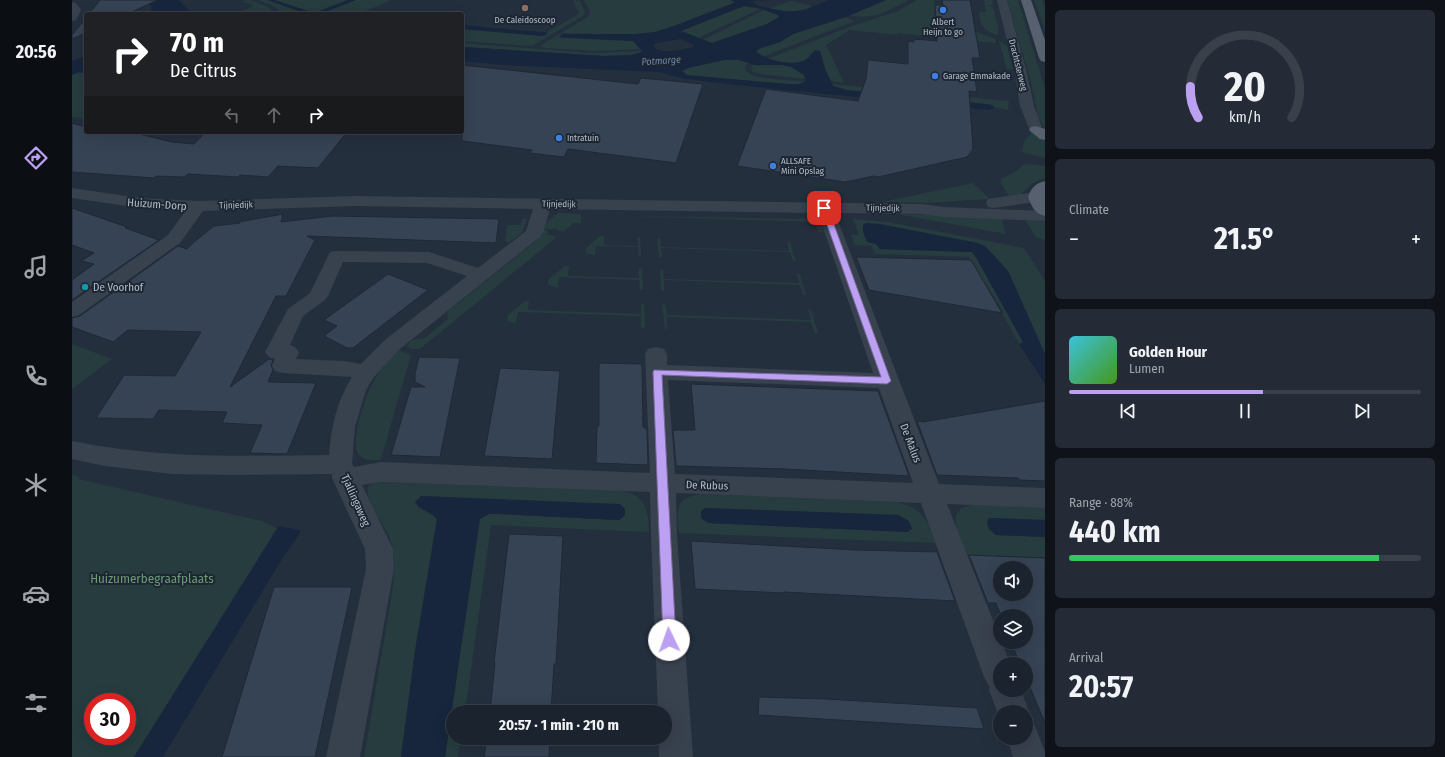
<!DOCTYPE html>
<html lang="en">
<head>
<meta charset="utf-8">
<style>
	:root { --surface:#1b232e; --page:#242b36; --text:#f1f3f6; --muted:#a0a4aa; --line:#39404a; --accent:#bca0f2 }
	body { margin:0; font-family:"Fira Sans Condensed",sans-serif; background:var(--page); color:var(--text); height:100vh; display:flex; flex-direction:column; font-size:15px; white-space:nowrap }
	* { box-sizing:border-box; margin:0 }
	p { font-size:13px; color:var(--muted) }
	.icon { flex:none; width:22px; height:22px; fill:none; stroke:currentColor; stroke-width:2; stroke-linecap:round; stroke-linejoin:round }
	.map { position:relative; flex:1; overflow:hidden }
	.panel { display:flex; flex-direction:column; gap:10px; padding:10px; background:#0f1319; width:400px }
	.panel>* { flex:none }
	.hud { position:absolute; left:12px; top:12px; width:380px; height:122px; border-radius:4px; box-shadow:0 4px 16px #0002,0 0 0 1px var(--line); background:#202124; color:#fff; overflow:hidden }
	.buttons { position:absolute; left:921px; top:561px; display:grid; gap:8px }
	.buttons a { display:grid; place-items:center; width:40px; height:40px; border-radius:50%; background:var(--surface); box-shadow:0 4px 16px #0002,0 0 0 1px var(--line); font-size:20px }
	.speed { position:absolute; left:12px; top:693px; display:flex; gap:8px; font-size:20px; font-weight:700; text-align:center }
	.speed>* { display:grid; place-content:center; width:52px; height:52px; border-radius:50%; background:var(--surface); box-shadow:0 4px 16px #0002,0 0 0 1px var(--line); line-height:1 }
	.speed .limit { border:6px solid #d22; background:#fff; color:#111 }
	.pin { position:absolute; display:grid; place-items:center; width:34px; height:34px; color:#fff; margin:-17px; border-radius:8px; box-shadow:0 2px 6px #0006 }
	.me { position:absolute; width:44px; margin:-22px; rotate:357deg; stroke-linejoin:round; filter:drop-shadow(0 0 3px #0008) }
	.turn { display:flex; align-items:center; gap:14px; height:84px; padding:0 20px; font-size:18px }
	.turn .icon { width:52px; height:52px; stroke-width:2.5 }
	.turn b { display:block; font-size:28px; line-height:34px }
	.lanes { display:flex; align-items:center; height:38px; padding:0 20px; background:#0003; justify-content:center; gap:20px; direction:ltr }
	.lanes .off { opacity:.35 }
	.big { font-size:30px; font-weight:700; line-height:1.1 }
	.panel .widget { flex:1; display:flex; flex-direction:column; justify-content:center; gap:6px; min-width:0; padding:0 14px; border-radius:6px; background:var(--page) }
	.panel .dial { align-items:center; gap:0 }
	.dial svg { height:104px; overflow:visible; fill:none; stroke:var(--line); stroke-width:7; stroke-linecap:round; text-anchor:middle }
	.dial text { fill:var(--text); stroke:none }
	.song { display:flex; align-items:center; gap:12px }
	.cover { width:48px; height:48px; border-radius:6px; background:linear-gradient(135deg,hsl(190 70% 55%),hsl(100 70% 35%)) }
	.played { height:4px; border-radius:2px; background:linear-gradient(90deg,var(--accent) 55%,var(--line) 55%) }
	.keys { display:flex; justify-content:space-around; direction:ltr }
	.heat { display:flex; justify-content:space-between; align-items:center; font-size:22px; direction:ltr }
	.charge { height:6px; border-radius:3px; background:linear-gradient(90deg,#34c759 88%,var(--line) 0) }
	.trip { position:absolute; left:374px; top:705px; width:226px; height:40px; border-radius:20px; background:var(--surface); box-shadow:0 4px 16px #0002,0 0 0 1px var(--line); font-weight:700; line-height:40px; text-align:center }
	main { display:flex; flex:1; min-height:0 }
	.menu { display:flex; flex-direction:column; width:72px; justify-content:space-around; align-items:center; background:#0b0e12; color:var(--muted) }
	.menu .icon { width:28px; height:28px }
	.menu .current { color:var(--accent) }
	.menu b { font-size:18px; color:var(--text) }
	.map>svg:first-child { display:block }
	.green { fill:#263c3f; fill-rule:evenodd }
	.water { fill:#17263c; fill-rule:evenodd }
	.building { fill:#364354; stroke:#1f2835; fill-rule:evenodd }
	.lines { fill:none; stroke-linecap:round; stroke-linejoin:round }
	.minor { fill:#38414e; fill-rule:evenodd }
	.major { fill:#56606e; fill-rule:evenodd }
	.route { fill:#bca0f2; stroke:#7a689d }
	.education-dot { fill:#8d6e63; stroke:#1d2633; stroke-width:1.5 }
	.shop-dot { fill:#3f7fe0; stroke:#1d2633; stroke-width:1.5 }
	.culture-dot { fill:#0f9aa8; stroke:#1d2633; stroke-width:1.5 }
	.labels { text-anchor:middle; stroke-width:4; stroke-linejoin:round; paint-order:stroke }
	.far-poi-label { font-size:9px; fill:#b4bcc9; stroke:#1d2633; text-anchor:start }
	.far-street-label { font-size:9px; fill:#b4bcc9; stroke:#1d2633 }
	.far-water-label { font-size:10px; font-style:italic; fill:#6d86a8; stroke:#1d2633 }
	.street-label { font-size:11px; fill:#b4bcc9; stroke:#1d2633 }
	.poi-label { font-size:11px; fill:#b4bcc9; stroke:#1d2633; text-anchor:start }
	.near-park-label { font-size:13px; fill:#6b9a76; stroke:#1d2633 }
</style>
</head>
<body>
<main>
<nav class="menu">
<b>20:56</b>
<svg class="icon current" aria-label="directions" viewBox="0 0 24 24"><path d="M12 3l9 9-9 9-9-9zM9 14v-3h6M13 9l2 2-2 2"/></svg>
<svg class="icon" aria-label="music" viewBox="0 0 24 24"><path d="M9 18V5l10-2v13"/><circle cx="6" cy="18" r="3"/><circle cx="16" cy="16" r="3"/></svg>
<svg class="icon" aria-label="phone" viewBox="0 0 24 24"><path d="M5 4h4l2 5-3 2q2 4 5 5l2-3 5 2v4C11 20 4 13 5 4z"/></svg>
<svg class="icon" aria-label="climate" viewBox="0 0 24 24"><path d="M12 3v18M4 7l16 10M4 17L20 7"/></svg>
<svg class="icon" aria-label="car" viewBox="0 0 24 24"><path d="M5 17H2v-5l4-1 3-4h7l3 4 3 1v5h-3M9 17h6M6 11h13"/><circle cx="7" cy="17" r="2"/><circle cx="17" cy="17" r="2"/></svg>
<svg class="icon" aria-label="filters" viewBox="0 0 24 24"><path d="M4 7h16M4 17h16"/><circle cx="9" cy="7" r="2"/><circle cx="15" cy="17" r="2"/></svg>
</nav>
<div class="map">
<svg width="973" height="757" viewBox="0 0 973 757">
	<rect width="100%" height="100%" fill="#242f3e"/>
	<path class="green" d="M 178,0 L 196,7 L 204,14 L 165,13 L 182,6 L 170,1 Z
		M 186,0 L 196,0 L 235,14 L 209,14 L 203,7 Z
		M 202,0 L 276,0 L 242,13 Z
		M 284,0 L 320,0 L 286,14 L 248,14 Z
		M 501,0 L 508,1 L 513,12 L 511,16 L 460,46 L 390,41 L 390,29 L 473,36 L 476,33 L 390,24 L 475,32 L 507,14 Z
		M 512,0 L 659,0 L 663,2 L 602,26 L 583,32 L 553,35 L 489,33 L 517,16 L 518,11 Z
		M 814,0 L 837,0 C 817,10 801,21 778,15 Z
		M 845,0 L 862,0 L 862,14 L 881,16 L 890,27 L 923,39 L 924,43 L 825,33 L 825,35 L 778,30 L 754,45 L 772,83 L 759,81 L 753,69 L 748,51 L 743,50 C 740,54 736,60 731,61 C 721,65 705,62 695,59 L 780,26 L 826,11 Z
		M 912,0 L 920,0 L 921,5 L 915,5 L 921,7 L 926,27 L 926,35 C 911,30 909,27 907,12 L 914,12 Z
		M 935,0 L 946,0 L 973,89 L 973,131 L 966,116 L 959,82 Z
		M 962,0 L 970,0 L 973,7 L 973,31 Z
		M 719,1 L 740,6 C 725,14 712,11 696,9 Z
		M 672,6 L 688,9 L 626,38 L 608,31 Z
		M 692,10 L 706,15 L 707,17 L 695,24 L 640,43 L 630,40 Z
		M 774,17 L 783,21 L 690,57 L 684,51 L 689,48 L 708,42 L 721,34 Z
		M 487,34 L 491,35 L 487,38 L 561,41 L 569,49 L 522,51 L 473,48 L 468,46 Z
		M 927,41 L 935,46 L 941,69 L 935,69 Z
		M 390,43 L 518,53 L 570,51 L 570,52 L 559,55 L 532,56 L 394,47 L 390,47 Z
		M 652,60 L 667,60 L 677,63 L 673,66 L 674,71 L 682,76 L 692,78 L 734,82 L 727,84 L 715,84 L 615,75 L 610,71 L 616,68 Z
		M 681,65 C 698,68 727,58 734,79 L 688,74 L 680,72 L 679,68 Z
		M 7,72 L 14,74 L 14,119 L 0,117 L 0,75 Z
		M 760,84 L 937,101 L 936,110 L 922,107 L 920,105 L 913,104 L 774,90 L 761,86 Z
		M 960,133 L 964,134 L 973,140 L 973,158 L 950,152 L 952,141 Z
		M 956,164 L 973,166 L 973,178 L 961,183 L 947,196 L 938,198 L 929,183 L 929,179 L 945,171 L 951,165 Z
		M 901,183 L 918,199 L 853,203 L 810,202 Z
		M 486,213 L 509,214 L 509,223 L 502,223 L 348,349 L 340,349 L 334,346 L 341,340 L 353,338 L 376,319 L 375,312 L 463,242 L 472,229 L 477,232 L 475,234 L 484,237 L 491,232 L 482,228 L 479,230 L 472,228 L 477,220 Z
		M 830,214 L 929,217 L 934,234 L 830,215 Z
		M 550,216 L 747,219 L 752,232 L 746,232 L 743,223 L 746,223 L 745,222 Z
		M 952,218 L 973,222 L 973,240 L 964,237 Z
		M 450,219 L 455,219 L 450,233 L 436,243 L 433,240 L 435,225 L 449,225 Z
		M 781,219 L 816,222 L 952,248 L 973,281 L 973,354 L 936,271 L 913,246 L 804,244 L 808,249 L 900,252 L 905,259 L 951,342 L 947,344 L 930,313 L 932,313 L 897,257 L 803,254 L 799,246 L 783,245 L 779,235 L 787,235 Z
		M 528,236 L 532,236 L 532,245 L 566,246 L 566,237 L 568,237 L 569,256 L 567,257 L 566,247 L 524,246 L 523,255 L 515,254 L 513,251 L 514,248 Z
		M 585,238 L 588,238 L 589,247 L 717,251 L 715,241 L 718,242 L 724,261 L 721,261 L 718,252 L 589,248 L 590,257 L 587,257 Z
		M 493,266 L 497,266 L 496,276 L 567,278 L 567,268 L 570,269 L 571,289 L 568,290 L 567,280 L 487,277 L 486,288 L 478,286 L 476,283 L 477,279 Z
		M 591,269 L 592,279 L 727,283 L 725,273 L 728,274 L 734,295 L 731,295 L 728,285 L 592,280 L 592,291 L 589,290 L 588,270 Z
		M 453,301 L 457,301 L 456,310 L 569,314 L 569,303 L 572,304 L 573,327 L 569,328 L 569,316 L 446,312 L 444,323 L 435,321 L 436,315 Z
		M 593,304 L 595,315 L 739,320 L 736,309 L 739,310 L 746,333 L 743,334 L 739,322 L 595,317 L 595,329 L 593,329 L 590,305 Z
		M 0,344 L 40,359 L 0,389 Z
		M 328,350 L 339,355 L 310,455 L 308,460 C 300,460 293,461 287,455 C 277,443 294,393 302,381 C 308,369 318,358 328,350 Z
		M 0,475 L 7,477 L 6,479 L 190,521 L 205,528 L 62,757 L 0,757 ZM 21,702 L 55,702 L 55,736 L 21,736 Z
		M 303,482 L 546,490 C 573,494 576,507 577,532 L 419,525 L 393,712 L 381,712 L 381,738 L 389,738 L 386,757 L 373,757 L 407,519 L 417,514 L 426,514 L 547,520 L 553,515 L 553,509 L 344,502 L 346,507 L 359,513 L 365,519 L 343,651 L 329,757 L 292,757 L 320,593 C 322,574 325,553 316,534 C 311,524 292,498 296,487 Z
		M 628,494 L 824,502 C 850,508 855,519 864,543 L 607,533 C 605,511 602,498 628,494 ZM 634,508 L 826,515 L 840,528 L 835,532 L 636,523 L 629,518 L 629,511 Z
		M 899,505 L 973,507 L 973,520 L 917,518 L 915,523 L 917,529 L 924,535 L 973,537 L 973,558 L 895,555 C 888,538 871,511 899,505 Z"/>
	<path class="water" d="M 78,0 L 107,0 L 118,11 L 122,12 L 117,14 L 80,14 Z
		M 196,0 L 202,0 L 242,13 L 276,0 L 284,0 L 248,14 L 235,14 Z
		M 659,0 L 699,0 L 678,1 L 687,6 L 716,12 L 733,10 L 756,0 L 814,0 L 774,17 L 721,34 L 708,42 L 689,48 L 684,51 C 692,60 723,67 733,60 C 739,57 740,48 748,51 L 753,69 L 761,86 L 774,90 L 913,104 L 920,105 L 922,108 L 917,110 L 673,86 L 614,79 L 586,72 L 431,65 L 390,61 L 390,47 L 532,56 L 559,55 L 570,52 L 570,51 L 561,41 L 486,37 L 492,34 L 565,34 L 583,32 L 602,26 L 663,3 ZM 672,6 L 687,8 L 706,15 L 707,17 L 695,24 L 640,43 L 609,31 ZM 609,39 L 621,45 L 622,47 C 610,49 590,56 581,46 L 584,43 ZM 652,60 L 667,60 L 683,65 L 709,65 L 719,67 L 732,75 L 734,81 L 727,84 L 715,84 L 615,75 L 610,71 L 616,68 Z
		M 390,25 L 472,32 L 476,33 L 470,36 L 390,29 Z
		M 14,56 L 14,74 L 7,72 L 0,75 L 0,61 Z
		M 794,223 L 808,224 L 906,243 L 913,246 L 936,271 L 973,354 L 973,384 L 947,344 L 951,342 L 905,259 L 900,252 L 808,249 L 804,244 L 795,242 L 791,232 L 791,225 Z
		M 349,496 L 548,504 L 553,509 L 553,515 L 547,520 L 426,514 L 417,514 L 408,519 L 373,757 L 329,757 L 343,651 L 365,519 C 358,512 348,510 343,502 Z
		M 634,508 L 826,515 L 837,521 L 840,529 L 835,532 L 636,523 L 629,518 L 629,511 Z
		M 917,518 L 973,520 L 973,537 L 924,535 L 917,529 L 915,523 Z
		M 207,526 L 228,530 L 228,533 L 210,559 L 91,757 L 62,757 Z"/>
	<path class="building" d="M 28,0 L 86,0 L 55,14 L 17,14 Z
		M 870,0 L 898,0 L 908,58 L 900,58 L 905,92 L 897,91 L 901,149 L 895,157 L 806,177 L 802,176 L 773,182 L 665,166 L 694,89 L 786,101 L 794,79 L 796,60 L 836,64 L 836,41 L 842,42 L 842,39 L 865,41 L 863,5 L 871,5 Z
		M 14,18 L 14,33 L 0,39 L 0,35 Z
		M 390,65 L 566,84 L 569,78 L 631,84 L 604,163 L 496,149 L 492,157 L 458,153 L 460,150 L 390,141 Z
		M 0,123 L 14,127 L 14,132 L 59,132 L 100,142 L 122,144 L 134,132 L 275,132 L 246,168 L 206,166 L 196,177 L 168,175 L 166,177 L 116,174 L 112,177 L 84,176 L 82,178 L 0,172 Z
		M 0,208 L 55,227 L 53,228 L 87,240 L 0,300 L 0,280 L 22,264 L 9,261 L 22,253 L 0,245 Z
		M 211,214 L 209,222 L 260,216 L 427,219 L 424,243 L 235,236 L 243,240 L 214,296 L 204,296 L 158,387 L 197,359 L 201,360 L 199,365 L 201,370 L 196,382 L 244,383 L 215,454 L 178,453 L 190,425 L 150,423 L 155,412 L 87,410 L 81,419 L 24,418 L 52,375 L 103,376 L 129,332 L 56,330 L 41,342 L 0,327 L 0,318 L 8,316 L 106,246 L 115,249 L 122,242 L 142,226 L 168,223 L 167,222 Z
		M 784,257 L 899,260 L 930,313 L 797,290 Z
		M 316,274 L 356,290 L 281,348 L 275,348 L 252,336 L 265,326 L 252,320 Z
		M 347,357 L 388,358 L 368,457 L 319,455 L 339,387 L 353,387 L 343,382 L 343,374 Z
		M 527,363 L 570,364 L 571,427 L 575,429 L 576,465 L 524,463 L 525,426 L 527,426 Z
		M 428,368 L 488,371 L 480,459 L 412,456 Z
		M 619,384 L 806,391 L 837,476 L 713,469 L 604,466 L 601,430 L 623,430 Z
		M 973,401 L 973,481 L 947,480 L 946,478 L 865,475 L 845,421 L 851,422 Z
		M 437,534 L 491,536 L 484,664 L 482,664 L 479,712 L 418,712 L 423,663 L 422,663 Z
		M 619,541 L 784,550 L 865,552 L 883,601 L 712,592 L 712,593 L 623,589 Z
		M 897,555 L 973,558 L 973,723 L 954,678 L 954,664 L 948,664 L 939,642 L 954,642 L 954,616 L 929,616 L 924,603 L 916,603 ZM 928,568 L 954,568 L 954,594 L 928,594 Z
		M 202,587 L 280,587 L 243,757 L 150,757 Z
		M 687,697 L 754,699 L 905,708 L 912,729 L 686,715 Z
		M 415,738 L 478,738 L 477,757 L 412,757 Z"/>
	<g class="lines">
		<path class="minor" d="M 925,0 L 935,0 L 955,73 L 962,106 L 971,130 L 969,133 L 964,134 L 959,133 L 948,106 L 943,73 Z
			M 0,2 L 4,3 L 9,10 L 4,20 L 0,21 Z
			M 0,188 L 68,198 L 126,201 L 283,196 L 849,204 L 872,207 L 973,211 L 973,221 L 872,217 L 849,214 L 763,213 L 867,484 L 973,488 L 973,508 L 875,504 L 928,638 L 928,642 L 930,642 L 938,664 L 928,664 L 928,690 L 949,690 L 957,712 L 954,719 L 954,712 L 928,712 L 928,719 L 917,690 L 918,688 L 912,677 L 849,503 L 604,493 L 605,536 L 621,757 L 587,757 L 587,738 L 593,738 L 593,712 L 586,712 L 579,536 L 578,492 L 309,482 L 290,485 L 321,549 L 322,569 L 288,757 L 254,757 L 294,569 L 293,549 L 260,478 L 260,474 L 167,475 L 100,474 L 33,466 L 0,459 L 0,441 C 88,459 168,456 257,455 C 259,427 265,401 280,377 L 211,373 L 203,371 L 200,366 L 203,359 L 197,357 L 193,352 L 216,309 L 238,293 L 258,252 L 264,251 L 357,252 L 406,268 L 454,231 L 461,209 L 283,206 L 131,211 L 108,243 L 7,315 L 0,317 L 0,302 L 96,235 L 114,210 L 68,208 L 0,198 ZM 478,209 L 746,213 L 801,373 L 595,365 L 595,354 L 592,349 L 584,347 L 576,349 L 573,354 L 578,473 L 309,462 L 282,467 L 280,464 L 283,427 L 294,390 L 302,377 L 328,349 L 468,237 L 471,233 ZM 271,262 L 355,263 L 395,276 L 314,339 L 289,364 L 272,361 L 224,359 L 227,352 L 223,347 L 218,345 L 231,316 L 253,300 L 256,296 ZM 596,380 L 807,388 L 841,483 L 603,474 Z
			M 964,192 L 970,193 L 972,197 L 970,201 L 922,208 L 916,207 L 914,203 L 916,199 L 922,198 Z
			M 954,723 L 963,726 L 973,752 L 973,757 L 941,757 L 935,738 L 954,738 Z"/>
		<path class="major" d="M 949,0 L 959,0 L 973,40 L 973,62 L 969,61 L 967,58 Z
			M 964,126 L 973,129 L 973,140 L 968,139 L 957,130 L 959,127 Z
			M 973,181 L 973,216 C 962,213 960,207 956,197 C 959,188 964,183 973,181 Z"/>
	</g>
	<path class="route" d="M 752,205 L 756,208 L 819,381 L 815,384 L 590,375 L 604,640 L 602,644 L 597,645 L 593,644 L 591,640 L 581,372 L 582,370 L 809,377 L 749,208 Z"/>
	<circle class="education-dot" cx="453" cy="8" r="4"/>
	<g class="shop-dot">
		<circle cx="871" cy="10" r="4"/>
		<circle cx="863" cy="76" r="4"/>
		<circle cx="487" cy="138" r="4"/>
		<circle cx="701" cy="166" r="4"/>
	</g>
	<circle class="culture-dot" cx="13" cy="287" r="4"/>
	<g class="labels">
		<g class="far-poi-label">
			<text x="453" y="23" text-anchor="middle">De Caleidoscoop</text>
			<text x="871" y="25" text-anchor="middle">Albert<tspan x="871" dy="10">Heijn to go</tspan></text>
			<text x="871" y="79">Garage Emmakade</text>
			<text x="495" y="141">Intratuin</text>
			<text x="709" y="164">ALLSAFE<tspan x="709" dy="10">Mini Opslag</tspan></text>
		</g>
		<g class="far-street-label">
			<text transform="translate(946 65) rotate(76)" y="3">Drachtsterweg</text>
			<text transform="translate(487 204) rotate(1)" y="3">Tijnjedijk</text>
			<text transform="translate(164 205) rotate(-2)" y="3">Tijnjedijk</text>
			<text transform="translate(811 208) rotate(1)" y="3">Tijnjedijk</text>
		</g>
		<g class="far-water-label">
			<text transform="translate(589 60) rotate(-4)" y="4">Potmarge</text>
		</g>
		<g class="street-label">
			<text transform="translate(85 204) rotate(4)" y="4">Huizum-Dorp</text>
			<text transform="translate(839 443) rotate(69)" y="4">De Malus</text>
			<text transform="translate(635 485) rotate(2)" y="4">De Rubus</text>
			<text transform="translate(284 500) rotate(66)" y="4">Tjallingaweg</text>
		</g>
		<g class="poi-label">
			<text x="21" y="291">De Voorhof</text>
		</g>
		<g class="near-park-label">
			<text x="80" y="583">Huizumerbegraafplaats</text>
		</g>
	</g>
</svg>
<div class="buttons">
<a><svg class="icon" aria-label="sound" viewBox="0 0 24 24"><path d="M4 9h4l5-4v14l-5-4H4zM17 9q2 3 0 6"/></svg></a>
<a><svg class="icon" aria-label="layers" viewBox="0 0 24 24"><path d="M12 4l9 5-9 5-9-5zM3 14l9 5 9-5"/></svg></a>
<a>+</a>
<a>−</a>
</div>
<div class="speed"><div class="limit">30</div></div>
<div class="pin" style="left:752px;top:208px;background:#d93025"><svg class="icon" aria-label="arrive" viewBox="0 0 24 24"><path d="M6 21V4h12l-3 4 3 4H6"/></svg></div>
<svg class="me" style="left:597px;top:640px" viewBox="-20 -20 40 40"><circle r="19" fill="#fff"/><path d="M0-13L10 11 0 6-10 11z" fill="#bca0f2"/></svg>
<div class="trip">20:57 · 1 min · 210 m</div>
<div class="hud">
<div class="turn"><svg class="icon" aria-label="right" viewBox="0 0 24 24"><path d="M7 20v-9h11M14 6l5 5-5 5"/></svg><div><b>70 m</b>De Citrus</div></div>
<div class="lanes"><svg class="icon off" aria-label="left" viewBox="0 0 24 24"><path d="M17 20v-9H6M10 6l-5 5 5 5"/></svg><svg class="icon off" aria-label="ahead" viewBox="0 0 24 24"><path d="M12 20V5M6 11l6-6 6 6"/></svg><svg class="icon" aria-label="right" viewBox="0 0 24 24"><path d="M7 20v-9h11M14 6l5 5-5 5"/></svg></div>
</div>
</div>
<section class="panel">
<div class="widget dial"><svg viewBox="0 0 100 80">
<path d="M14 69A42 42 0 1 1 86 69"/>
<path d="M14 69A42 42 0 0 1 8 45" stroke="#bca0f2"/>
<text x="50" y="56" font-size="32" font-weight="700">20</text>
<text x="50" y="72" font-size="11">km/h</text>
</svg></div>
<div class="widget"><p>Climate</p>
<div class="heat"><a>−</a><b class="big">21.5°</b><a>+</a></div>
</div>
<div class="widget">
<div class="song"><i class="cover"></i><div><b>Golden Hour</b><p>Lumen</p></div></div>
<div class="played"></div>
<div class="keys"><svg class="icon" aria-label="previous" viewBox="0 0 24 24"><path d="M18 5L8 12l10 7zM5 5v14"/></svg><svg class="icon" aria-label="pause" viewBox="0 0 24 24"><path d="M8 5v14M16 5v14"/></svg><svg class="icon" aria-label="next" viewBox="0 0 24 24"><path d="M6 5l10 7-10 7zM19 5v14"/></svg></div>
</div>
<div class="widget"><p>Range · 88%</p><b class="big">440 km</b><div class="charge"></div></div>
<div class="widget"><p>Arrival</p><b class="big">20:57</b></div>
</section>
</main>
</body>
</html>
